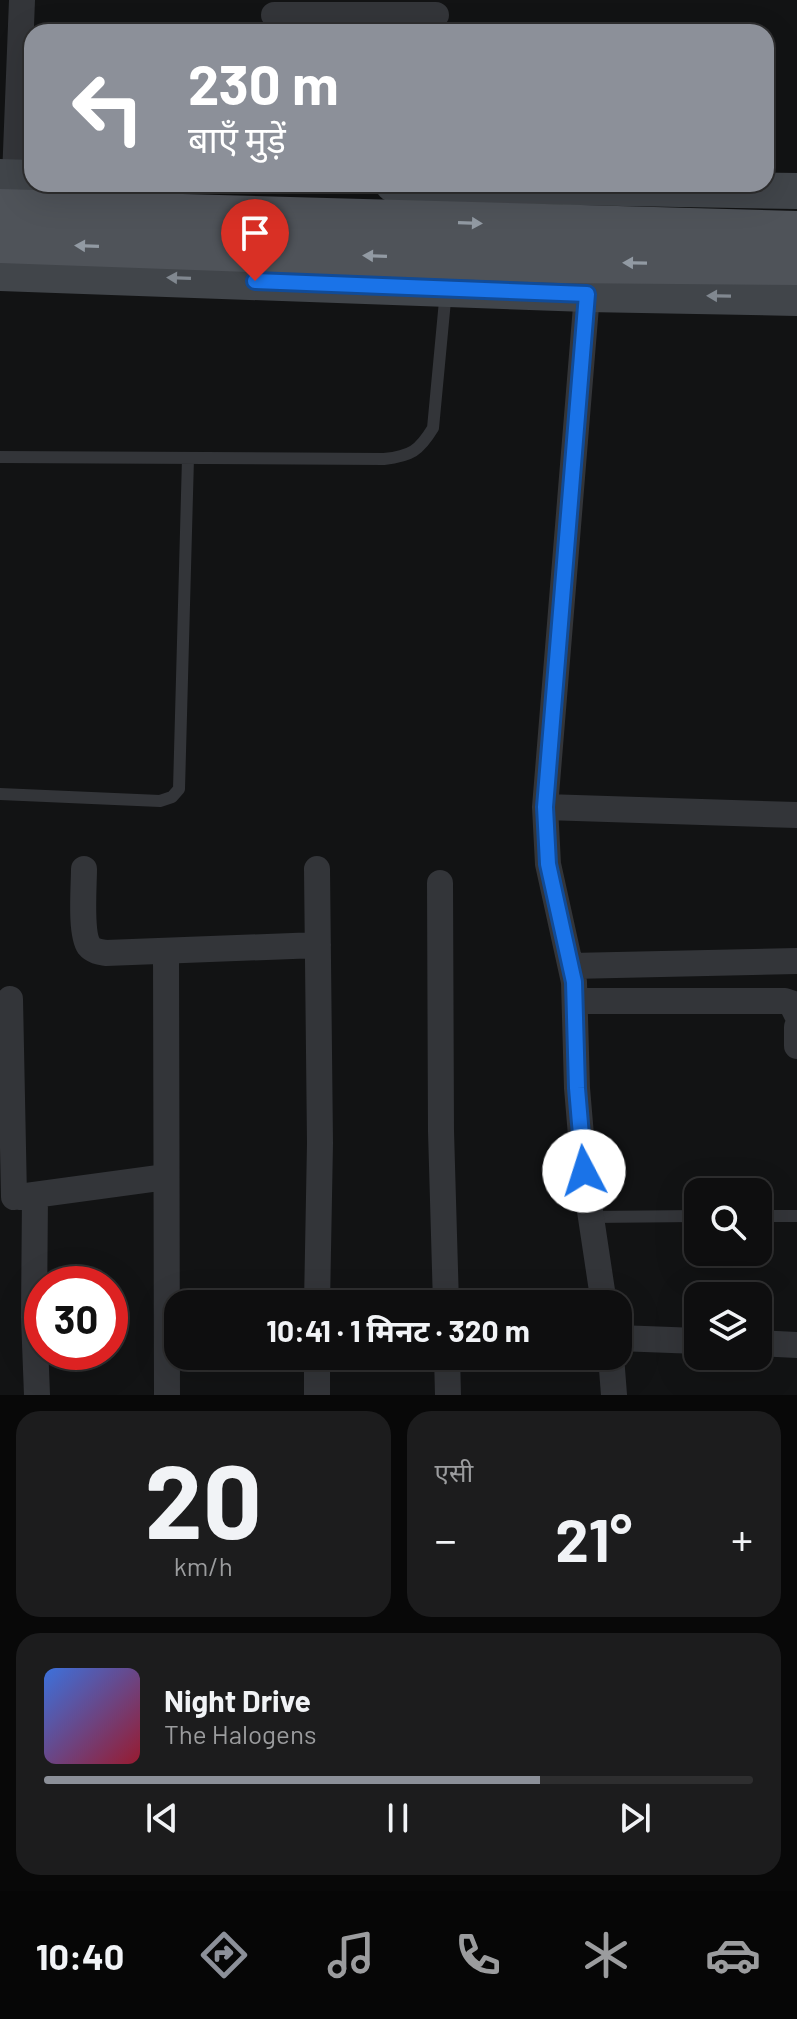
<!DOCTYPE html>
<html lang="hi">
<head>
<meta charset="utf-8">
<style>
	:root { --surface:#0e0e0f; --page:#1c1c1d; --text:#f1f3f6; --muted:#9b9c9e; --line:#2e2e2f; --accent:#8c9099 }
	body { margin:0; font-family:Barlow,"Noto Sans Devanagari",sans-serif; background:var(--page); color:var(--text); height:100vh; display:flex; flex-direction:column; font-size:30px; white-space:nowrap }
	* { box-sizing:border-box; margin:0 }
	p { font-size:26px; color:var(--muted) }
	.icon { flex:none; width:44px; height:44px; fill:none; stroke:currentColor; stroke-width:2; stroke-linecap:round; stroke-linejoin:round }
	.map { position:relative; height:1395px; overflow:hidden }
	.panel { display:flex; flex-direction:column; gap:16px; padding:16px; background:#080808; flex:1 }
	.panel>* { flex:none }
	.banner { position:absolute; left:24px; top:24px; width:750px; height:168px; border-radius:24px; box-shadow:0 8px 32px #0002,0 0 0 2px var(--line); background:#8c9099; color:#fff; overflow:hidden }
	.controls { position:absolute; left:684px; top:1178px; display:grid; gap:16px }
	.controls a { display:grid; place-items:center; width:88px; height:88px; border-radius:16px; background:var(--surface); box-shadow:0 8px 32px #0002,0 0 0 2px var(--line); font-size:40px }
	.speed { position:absolute; left:24px; top:1266px; display:flex; gap:16px; font-size:40px; font-weight:700; text-align:center }
	.speed>* { display:grid; place-content:center; width:104px; height:104px; border-radius:50%; background:var(--surface); box-shadow:0 8px 32px #0002,0 0 0 2px var(--line); line-height:1 }
	.speed .limit { border:12px solid #d22; background:#fff; color:#111 }
	.pin { position:absolute; display:grid; place-items:center; width:68px; height:68px; color:#fff; margin:-82px -34px; border-radius:50% 50% 50% 0; rotate:-45deg; box-shadow:0 0 8px #0007 }
	.pin .icon { rotate:45deg }
	.me { position:absolute; width:88px; margin:-44px; rotate:355deg; stroke-linejoin:round; filter:drop-shadow(0 0 6px #0008) }
	.turn { display:flex; align-items:center; gap:28px; height:168px; padding:0 32px; font-size:36px }
	.turn .icon { width:104px; height:104px; stroke-width:2.5 }
	.turn b { display:block; font-size:56px; line-height:68px }
	.big { font-size:60px; font-weight:700; line-height:1.1 }
	.panel .card { flex:1; display:flex; flex-direction:column; justify-content:center; gap:12px; min-width:0; padding:0 28px; border-radius:24px; background:var(--page) }
	.panel .dial { align-items:center; gap:0 }
	.dial b { font-size:104px; line-height:1 }
	.song { display:flex; align-items:center; gap:24px }
	.cover { width:96px; height:96px; border-radius:12px; background:linear-gradient(135deg,hsl(220 70% 55%),hsl(350 70% 35%)) }
	.played { height:8px; border-radius:4px; background:linear-gradient(90deg,var(--accent) 70%,var(--line) 70%) }
	.keys { display:flex; justify-content:space-around; direction:ltr }
	.heat { display:flex; justify-content:space-between; align-items:center; font-size:44px; direction:ltr }
	.panel .tiles { flex:1; display:grid; gap:16px; grid-template-columns:1fr 1fr }
	.card:last-child { grid-column:span 2 }
	.trip { position:absolute; left:164px; top:1290px; width:468px; height:80px; border-radius:24px; background:var(--surface); box-shadow:0 8px 32px #0002,0 0 0 2px var(--line); font-weight:700; line-height:80px; text-align:center }
	.tab-bar { display:flex; height:128px; justify-content:space-around; align-items:center; background:#060606; color:var(--muted) }
	.tab-bar .icon { width:56px; height:56px }
	.tab-bar .on { color:var(--accent) }
	.tab-bar b { font-size:36px; color:var(--text) }
	.map>svg:first-child { display:block }
	.lines { fill:none; stroke-linecap:round; stroke-linejoin:round }
	.service { stroke:#333539; stroke-width:12 }
	.minor { stroke:#333539; stroke-width:26 }
	.secondary { stroke:#41454a; stroke-width:36 }
	.primary { stroke:#4f5359; stroke-width:40 }
	.oneway { fill:#929aa3 }
	.oneway2 { fill:#818890 }
	.route-casing { stroke:#114b97; stroke-width:20 }
	.route { stroke:#1a73e8; stroke-width:14 }
</style>
</head>
<body>
<div class="map">
<svg width="797" height="1395" viewBox="0 0 797 1395">
	<rect width="100%" height="100%" fill="#121314"/>
	<g class="lines">
		<path class="service" d="M 0,457 L 384,459 C 411,456 419,451 433,428 L 446,290
			M 0,794 L 160,801 L 172,797 L 179,789 L 188,458
			M 758,1216 L 797,1216
			M 590,1217 L 698,1216"/>
		<path class="minor" d="M 274,15 L 436,15
			M 15,177 L 22,0
			M 587,294 L 545,807 L 548,864 L 574,982 L 577,1088 L 584,1171 L 604,1304
			M 545,807 L 797,815
			M 84,869 C 84,886 80,933 89,946 C 93,951 100,952 106,953 L 318,945
			M 440,883 L 441,1131 L 446,1304
			M 166,951 L 167,1395
			M 571,966 L 797,961
			M 10,999 L 14,1197
			M 576,1001 L 785,1001 L 791,1003 L 797,1015
			M 797,1027 L 797,1046
			M 35,1195 L 34,1317 L 37,1395
			M 19,1197 L 166,1177
			M 317,1304 L 320,1143 L 317,869
			M 618,1338 L 698,1341
			M 758,1343 L 797,1345
			M 317,1356 L 317,1395
			M 447,1356 L 448,1395
			M 611,1356 L 614,1395"/>
		<path class="secondary" d="M 0,177 L 32,178
			M 393,184 L 797,191
			M 0,273 L 587,294 L 797,298"/>
		<path class="primary" d="M 0,209 L 797,231
			M 0,243 L 558,263 L 797,265"/>
	</g>
	<defs><path id="oneway-solid" d="M-6-.8H1V-3.2L6.5 0L1 3.2V.8H-6Z" transform="scale(2)"/></defs>
	<g class="oneway">
		<use href="#oneway-solid" transform="translate(470 223) rotate(2)"/>
		<use href="#oneway-solid" transform="translate(87 246) rotate(-178)"/>
		<use href="#oneway-solid" transform="translate(375 256) rotate(-178)"/>
		<use href="#oneway-solid" transform="translate(635 263) rotate(-179)"/>
	</g>
	<g class="oneway2">
		<use href="#oneway-solid" transform="translate(179 278) rotate(-178)"/>
		<use href="#oneway-solid" transform="translate(719 296) rotate(-179)"/>
	</g>
	<g class="lines">
		<defs>
			<path id="route" d="M 255,281 L 587,294 L 545,807 L 548,864 L 574,982 L 577,1088 L 584,1171"/>
		</defs>
		<use href="#route" class="route-casing"/>
		<use href="#route" class="route"/>
	</g>
</svg>
<div class="controls">
<a><svg class="icon" aria-label="search" viewBox="0 0 24 24"><circle cx="10" cy="10" r="6"/><path d="M15 15l6 6"/></svg></a>
<a><svg class="icon" aria-label="layers" viewBox="0 0 24 24"><path d="M12 4l9 5-9 5-9-5zM3 14l9 5 9-5"/></svg></a>
</div>
<div class="speed"><div class="limit">30</div></div>
<div class="pin" style="left:255px;top:281px;background:#d93025"><svg class="icon" aria-label="arrive" viewBox="0 0 24 24"><path d="M6 21V4h12l-3 4 3 4H6"/></svg></div>
<svg class="me" style="left:584px;top:1171px" viewBox="-20 -20 40 40"><circle r="19" fill="#fff"/><path d="M0-13L10 11 0 6-10 11z" fill="#1a73e8"/></svg>
<div class="trip">10:41 · 1 मिनट · 320 m</div>
<div class="banner">
<div class="turn"><svg class="icon" aria-label="left" viewBox="0 0 24 24"><path d="M17 20v-9H6M10 6l-5 5 5 5"/></svg><div><b>230 m</b>बाएँ मुड़ें</div></div>
</div>
</div>
<section class="panel">
<div class="tiles">
<div class="card dial"><b>20</b><p>km/h</p></div>
<div class="card"><p>एसी</p>
<div class="heat"><a>−</a><b class="big">21°</b><a>+</a></div>
</div>
<div class="card">
<div class="song"><i class="cover"></i><div><b>Night Drive</b><p>The Halogens</p></div></div>
<div class="played"></div>
<div class="keys"><svg class="icon" aria-label="previous" viewBox="0 0 24 24"><path d="M18 5L8 12l10 7zM5 5v14"/></svg><svg class="icon" aria-label="pause" viewBox="0 0 24 24"><path d="M8 5v14M16 5v14"/></svg><svg class="icon" aria-label="next" viewBox="0 0 24 24"><path d="M6 5l10 7-10 7zM19 5v14"/></svg></div>
</div>
</div>
</section>
<nav class="tab-bar">
<b>10:40</b>
<svg class="icon on" aria-label="directions" viewBox="0 0 24 24"><path d="M12 3l9 9-9 9-9-9zM9 14v-3h6M13 9l2 2-2 2"/></svg>
<svg class="icon" aria-label="music" viewBox="0 0 24 24"><path d="M9 18V5l10-2v13"/><circle cx="6" cy="18" r="3"/><circle cx="16" cy="16" r="3"/></svg>
<svg class="icon" aria-label="phone" viewBox="0 0 24 24"><path d="M5 4h4l2 5-3 2q2 4 5 5l2-3 5 2v4C11 20 4 13 5 4z"/></svg>
<svg class="icon" aria-label="climate" viewBox="0 0 24 24"><path d="M12 3v18M4 7l16 10M4 17L20 7"/></svg>
<svg class="icon" aria-label="car" viewBox="0 0 24 24"><path d="M5 17H2v-5l4-1 3-4h7l3 4 3 1v5h-3M9 17h6M6 11h13"/><circle cx="7" cy="17" r="2"/><circle cx="17" cy="17" r="2"/></svg>
</nav>
</body>
</html>
